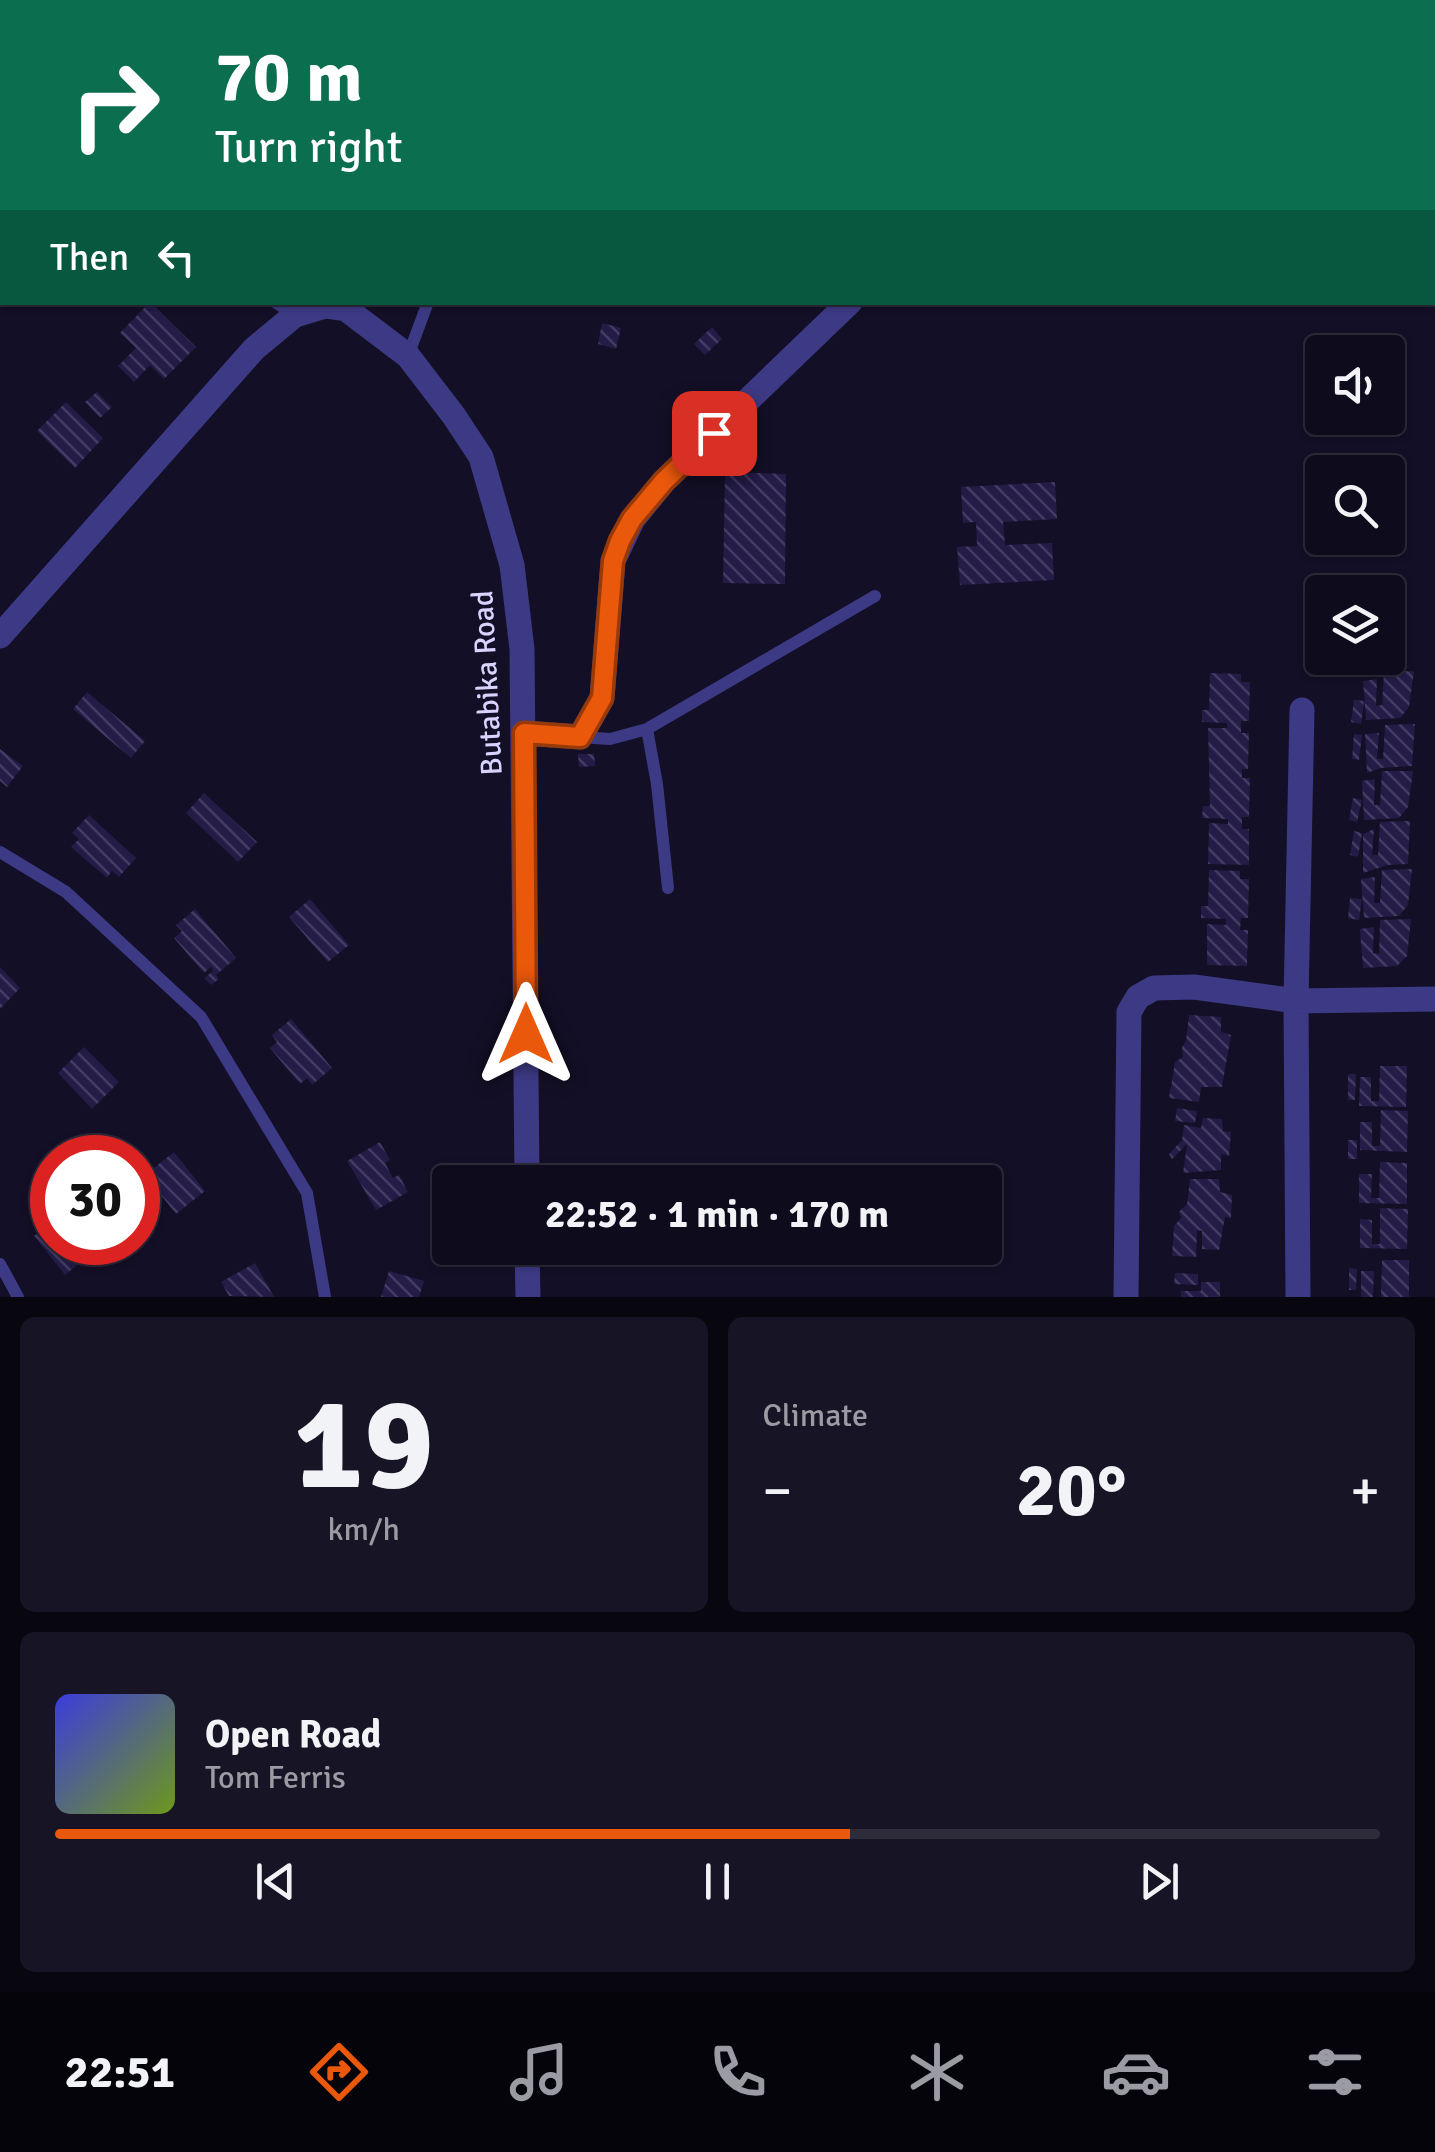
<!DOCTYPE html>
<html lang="en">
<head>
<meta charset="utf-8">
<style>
	:root { --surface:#0e0b1c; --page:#171425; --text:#f1f3f6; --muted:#9b9ba3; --line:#2e2b3b; --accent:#ea580c }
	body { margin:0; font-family:Signika,sans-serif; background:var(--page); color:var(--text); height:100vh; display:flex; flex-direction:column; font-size:38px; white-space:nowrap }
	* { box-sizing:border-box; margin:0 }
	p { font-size:32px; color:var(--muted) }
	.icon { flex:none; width:55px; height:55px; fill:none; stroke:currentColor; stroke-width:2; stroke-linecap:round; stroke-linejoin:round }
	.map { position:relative; height:1297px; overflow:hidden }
	.side { display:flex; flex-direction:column; gap:20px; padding:20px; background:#08060f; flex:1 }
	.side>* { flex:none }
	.banner { position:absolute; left:0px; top:0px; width:1435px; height:305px; box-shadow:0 2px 8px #0004,0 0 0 2px var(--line); background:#0b6e4f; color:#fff; overflow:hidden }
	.buttons { position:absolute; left:1305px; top:335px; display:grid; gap:20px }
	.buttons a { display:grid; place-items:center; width:100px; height:100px; border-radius:10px; background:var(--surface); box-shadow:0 2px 8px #0004,0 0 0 2px var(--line); font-size:50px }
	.speed { position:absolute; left:30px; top:1135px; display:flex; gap:20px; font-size:50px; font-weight:700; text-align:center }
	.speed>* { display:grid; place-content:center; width:130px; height:130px; border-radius:50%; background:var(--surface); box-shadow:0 2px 8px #0004,0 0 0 2px var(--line); line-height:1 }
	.speed .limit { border:15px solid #d22; background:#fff; color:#111 }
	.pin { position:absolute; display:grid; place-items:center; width:85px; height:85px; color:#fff; margin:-42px; border-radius:20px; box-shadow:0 5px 15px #0006 }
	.me { position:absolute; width:110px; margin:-55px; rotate:0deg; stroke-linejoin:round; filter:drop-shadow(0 0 8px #0008) }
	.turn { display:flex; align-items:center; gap:35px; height:210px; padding:0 50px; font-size:45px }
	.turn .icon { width:130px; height:130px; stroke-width:2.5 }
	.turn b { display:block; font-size:70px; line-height:85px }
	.then { display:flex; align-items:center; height:95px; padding:0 50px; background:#0003; gap:20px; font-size:38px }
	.big { font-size:75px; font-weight:700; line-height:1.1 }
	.side .tile { flex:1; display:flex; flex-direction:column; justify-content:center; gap:15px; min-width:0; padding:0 35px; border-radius:15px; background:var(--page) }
	.side .dial { align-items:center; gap:0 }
	.dial b { font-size:130px; line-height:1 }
	.song { display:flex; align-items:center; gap:30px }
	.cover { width:120px; height:120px; border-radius:15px; background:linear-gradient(135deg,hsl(240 70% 55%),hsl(80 70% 35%)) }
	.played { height:10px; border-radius:5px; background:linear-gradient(90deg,var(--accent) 60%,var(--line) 60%) }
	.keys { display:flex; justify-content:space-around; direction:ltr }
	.heat { display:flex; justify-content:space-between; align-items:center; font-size:55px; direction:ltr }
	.side .tiles { flex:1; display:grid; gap:20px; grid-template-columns:1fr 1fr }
	.tile:last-child { grid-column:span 2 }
	.trip { position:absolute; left:432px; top:1165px; width:570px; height:100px; border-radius:10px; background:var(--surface); box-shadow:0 2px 8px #0004,0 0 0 2px var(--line); font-weight:700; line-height:100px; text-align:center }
	.dock { display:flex; height:160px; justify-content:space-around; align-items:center; background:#06040b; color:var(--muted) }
	.dock .icon { width:70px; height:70px }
	.dock .on { color:var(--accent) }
	.dock b { font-size:45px; color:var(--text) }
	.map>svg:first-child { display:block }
	.building { fill:url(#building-back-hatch) }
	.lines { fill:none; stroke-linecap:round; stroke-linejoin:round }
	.lane { stroke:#3d3a85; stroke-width:12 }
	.street { stroke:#3d3a85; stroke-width:25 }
	.route-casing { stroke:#983908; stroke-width:25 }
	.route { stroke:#ea580c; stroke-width:18 }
	.labels { text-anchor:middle; stroke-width:10; stroke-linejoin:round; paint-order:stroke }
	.street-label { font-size:30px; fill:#d9d4ff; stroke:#130f26 }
</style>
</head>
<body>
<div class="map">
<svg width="1435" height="1297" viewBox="0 0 1435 1297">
	<defs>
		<pattern id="building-back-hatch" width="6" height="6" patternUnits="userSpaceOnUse" patternTransform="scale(2.5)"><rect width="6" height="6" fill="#241b47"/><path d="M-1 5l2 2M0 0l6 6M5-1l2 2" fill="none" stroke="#433b63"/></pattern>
	</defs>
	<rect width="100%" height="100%" fill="#130f26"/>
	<path class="building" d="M 150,302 L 196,347 L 164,379 L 150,365 L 134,382 L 118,366 L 136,348 L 120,333 Z
		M 602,323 L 621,328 L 616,349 L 598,344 Z
		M 712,327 L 722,339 L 705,355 L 694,344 Z
		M 97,392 L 112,407 L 100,418 L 85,402 Z
		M 66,402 L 103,438 L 75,468 L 37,431 Z
		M 725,472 L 786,474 L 785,584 L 723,583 Z
		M 1055,482 L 1057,519 L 1003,522 L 1005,545 L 1052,543 L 1054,580 L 960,585 L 957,547 L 977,546 L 976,522 L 963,523 L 961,487 Z
		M 1414,671 L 1409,707 L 1400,718 L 1366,720 L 1363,681 L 1377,679 L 1376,706 L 1382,705 L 1384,672 Z
		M 1210,673 L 1241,674 L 1241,682 L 1250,682 L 1249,721 L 1241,721 L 1241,733 L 1249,733 L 1248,769 L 1242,769 L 1242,778 L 1250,778 L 1249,817 L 1242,817 L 1242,829 L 1249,829 L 1249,865 L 1208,864 L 1209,823 L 1228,824 L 1228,819 L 1202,818 L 1203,806 L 1210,806 L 1208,728 L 1227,728 L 1227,723 L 1202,722 L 1202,710 L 1209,710 Z
		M 87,692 L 145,741 L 131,758 L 73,709 Z
		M 1354,700 L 1364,701 L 1361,724 L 1351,722 Z
		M 1415,724 L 1412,766 L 1381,768 L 1367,773 L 1365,734 L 1379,733 L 1377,759 L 1383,759 L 1385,725 Z
		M 1354,734 L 1362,735 L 1359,760 L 1352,759 Z
		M 0,749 L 23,766 L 7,787 L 0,781 Z
		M 578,754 L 594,754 L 595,766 L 579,767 Z
		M 1382,771 L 1413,771 L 1408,807 L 1399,818 L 1364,820 L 1362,781 L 1375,779 L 1374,805 L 1380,805 Z
		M 204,793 L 257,842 L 238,862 L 186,813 Z
		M 1353,798 L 1362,800 L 1357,822 L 1349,820 Z
		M 89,815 L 136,858 L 119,877 L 112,871 L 107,878 L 71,847 L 79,839 L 72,833 Z
		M 1410,821 L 1408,864 L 1388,865 L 1363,873 L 1363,834 L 1374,829 L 1372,855 L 1378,855 L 1380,822 Z
		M 1354,831 L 1362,833 L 1358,857 L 1350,855 Z
		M 1412,869 L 1408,905 L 1399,916 L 1364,918 L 1361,879 L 1375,877 L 1374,903 L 1380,903 L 1382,870 Z
		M 1209,870 L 1240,871 L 1240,879 L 1249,879 L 1248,918 L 1241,918 L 1240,930 L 1248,930 L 1247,966 L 1207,965 L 1207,924 L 1226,925 L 1226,919 L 1201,918 L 1201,906 L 1208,906 Z
		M 1350,898 L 1362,899 L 1359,920 L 1348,918 Z
		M 310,899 L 349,945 L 328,962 L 289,917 Z
		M 195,909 L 236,958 L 216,975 L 219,979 L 211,985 L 204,978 L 213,971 L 211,967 L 204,973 L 174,938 L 182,931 L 176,925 Z
		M 1411,919 L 1407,956 L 1397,966 L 1363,968 L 1360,929 L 1374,927 L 1373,953 L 1379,954 L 1380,920 Z
		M 0,967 L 20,988 L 0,1009 Z
		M 1189,1015 L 1221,1017 L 1221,1032 L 1231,1035 L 1222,1087 L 1201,1087 L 1199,1102 L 1169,1098 L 1175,1062 L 1183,1057 L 1182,1047 L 1186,1041 Z
		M 291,1019 L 332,1068 L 312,1085 L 307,1078 L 300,1084 L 270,1048 L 277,1042 L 272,1035 Z
		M 84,1047 L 119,1082 L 92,1109 L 58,1073 Z
		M 1380,1066 L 1407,1066 L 1406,1107 L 1359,1106 L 1360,1077 L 1371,1077 L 1371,1101 L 1379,1101 Z
		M 1348,1074 L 1356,1074 L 1355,1100 L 1348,1100 Z
		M 1177,1108 L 1197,1111 L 1195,1123 L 1175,1121 Z
		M 1381,1110 L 1408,1111 L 1407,1152 L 1360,1150 L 1360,1122 L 1372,1122 L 1372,1146 L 1380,1146 Z
		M 1203,1118 L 1222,1119 L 1223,1131 L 1231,1132 L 1229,1156 L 1221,1154 L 1221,1170 L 1183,1173 L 1187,1144 L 1172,1159 L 1169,1154 L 1182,1140 L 1184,1125 L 1201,1128 Z
		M 1348,1140 L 1357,1140 L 1357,1159 L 1348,1159 Z
		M 380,1142 L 390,1160 L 385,1163 L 393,1178 L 399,1175 L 408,1192 L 376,1210 L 347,1161 Z
		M 174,1152 L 205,1191 L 176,1214 L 145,1175 Z
		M 1380,1162 L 1407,1163 L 1407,1204 L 1359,1203 L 1359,1174 L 1372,1174 L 1371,1198 L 1379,1198 Z
		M 1190,1179 L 1219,1179 L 1220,1192 L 1232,1195 L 1231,1218 L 1225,1217 L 1219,1250 L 1202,1249 L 1202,1231 L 1197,1230 L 1196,1257 L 1172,1256 L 1174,1226 L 1181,1218 L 1179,1212 L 1187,1204 Z
		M 1380,1208 L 1408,1209 L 1407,1249 L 1360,1248 L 1360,1219 L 1372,1220 L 1372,1244 L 1380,1244 Z
		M 52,1221 L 52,1242 L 87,1242 L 94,1251 L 65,1275 L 34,1236 Z
		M 1382,1260 L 1409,1260 L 1409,1297 L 1381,1297 Z
		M 255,1263 L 274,1297 L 229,1296 L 221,1282 Z
		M 1349,1268 L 1357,1269 L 1356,1290 L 1349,1290 Z
		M 389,1271 L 424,1281 L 419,1297 L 381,1297 Z
		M 1361,1271 L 1374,1271 L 1373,1297 L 1361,1297 Z
		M 1175,1273 L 1198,1274 L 1198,1285 L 1174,1284 Z
		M 1201,1282 L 1220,1282 L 1220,1297 L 1181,1297 L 1181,1291 L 1201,1291 Z"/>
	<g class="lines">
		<path class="lane" d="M 666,2 L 668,0
			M 0,74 L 2,76
			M 275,302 L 295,315
			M 408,356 L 428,302
			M 647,729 L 657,784 L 668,888
			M 580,737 L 610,739 L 647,729 L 875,596
			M 0,852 L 66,892 L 201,1017 L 307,1193 L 325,1297
			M 0,1264 L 18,1297"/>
		<path class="street" d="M 1174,2 L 1177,0
			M 0,636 L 254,349 L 295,315 L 325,306 L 346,309 L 408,356 L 454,416 L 481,457 L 512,565 L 522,649 L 527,1182
			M 524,733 L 580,737 L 602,698 L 613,561 L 633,519 L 664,481 L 850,302
			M 527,1248 L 528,1297
			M 1126,1297 L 1129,1012 L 1138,997 L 1154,988 L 1194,987 L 1296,1001 L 1435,999
			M 1298,1297 L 1296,1001 L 1302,710"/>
	</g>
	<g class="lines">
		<defs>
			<path id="route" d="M 526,1034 L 524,733 L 580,737 L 602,698 L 613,561 L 620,541 L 632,519 L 664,481 L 714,433"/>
		</defs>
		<use href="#route" class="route-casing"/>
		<use href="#route" class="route"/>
	</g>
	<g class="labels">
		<g class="street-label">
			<text transform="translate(487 683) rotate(-93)" y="10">Butabika Road</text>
		</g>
	</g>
</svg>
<div class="buttons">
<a><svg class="icon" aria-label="sound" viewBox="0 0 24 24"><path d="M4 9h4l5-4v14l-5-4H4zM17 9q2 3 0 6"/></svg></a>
<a><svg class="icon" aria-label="search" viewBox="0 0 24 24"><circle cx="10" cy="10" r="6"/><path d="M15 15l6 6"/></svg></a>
<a><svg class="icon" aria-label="layers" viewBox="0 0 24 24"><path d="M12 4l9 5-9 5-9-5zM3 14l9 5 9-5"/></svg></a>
</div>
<div class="speed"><div class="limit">30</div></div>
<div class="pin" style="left:714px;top:433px;background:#d93025"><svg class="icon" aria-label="arrive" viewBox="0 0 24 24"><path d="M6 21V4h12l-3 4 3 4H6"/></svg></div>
<svg class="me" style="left:526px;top:1034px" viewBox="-20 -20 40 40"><path d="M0-17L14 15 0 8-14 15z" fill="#ea580c" stroke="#fff" stroke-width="4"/></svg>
<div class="trip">22:52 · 1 min · 170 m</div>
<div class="banner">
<div class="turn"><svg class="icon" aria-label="right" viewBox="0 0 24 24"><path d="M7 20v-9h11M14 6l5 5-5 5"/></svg><div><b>70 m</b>Turn right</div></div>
<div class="then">Then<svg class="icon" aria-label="left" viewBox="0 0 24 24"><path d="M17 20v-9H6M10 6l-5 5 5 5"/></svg></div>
</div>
</div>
<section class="side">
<div class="tiles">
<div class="tile dial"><b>19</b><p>km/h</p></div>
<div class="tile"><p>Climate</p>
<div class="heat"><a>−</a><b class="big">20°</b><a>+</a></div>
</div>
<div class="tile">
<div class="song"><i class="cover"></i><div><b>Open Road</b><p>Tom Ferris</p></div></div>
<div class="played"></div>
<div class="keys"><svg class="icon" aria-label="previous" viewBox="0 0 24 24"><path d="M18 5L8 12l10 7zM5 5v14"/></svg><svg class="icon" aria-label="pause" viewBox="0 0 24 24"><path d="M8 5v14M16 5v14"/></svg><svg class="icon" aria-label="next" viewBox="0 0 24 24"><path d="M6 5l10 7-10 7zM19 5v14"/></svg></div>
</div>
</div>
</section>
<nav class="dock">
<b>22:51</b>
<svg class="icon on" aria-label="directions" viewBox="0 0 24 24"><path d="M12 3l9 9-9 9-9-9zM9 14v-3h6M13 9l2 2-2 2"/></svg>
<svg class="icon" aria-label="music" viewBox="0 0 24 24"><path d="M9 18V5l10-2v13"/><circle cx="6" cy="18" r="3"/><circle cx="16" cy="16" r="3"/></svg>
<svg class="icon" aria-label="phone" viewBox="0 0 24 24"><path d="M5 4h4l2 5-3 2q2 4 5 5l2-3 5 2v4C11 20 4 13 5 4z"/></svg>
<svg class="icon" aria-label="climate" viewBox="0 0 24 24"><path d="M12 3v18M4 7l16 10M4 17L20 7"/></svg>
<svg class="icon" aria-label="car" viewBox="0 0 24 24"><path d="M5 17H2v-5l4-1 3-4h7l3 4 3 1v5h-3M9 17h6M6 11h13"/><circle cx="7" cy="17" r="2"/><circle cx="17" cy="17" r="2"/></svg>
<svg class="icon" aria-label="filters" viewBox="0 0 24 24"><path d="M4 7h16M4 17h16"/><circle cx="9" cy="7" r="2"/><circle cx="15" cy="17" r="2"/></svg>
</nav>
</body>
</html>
